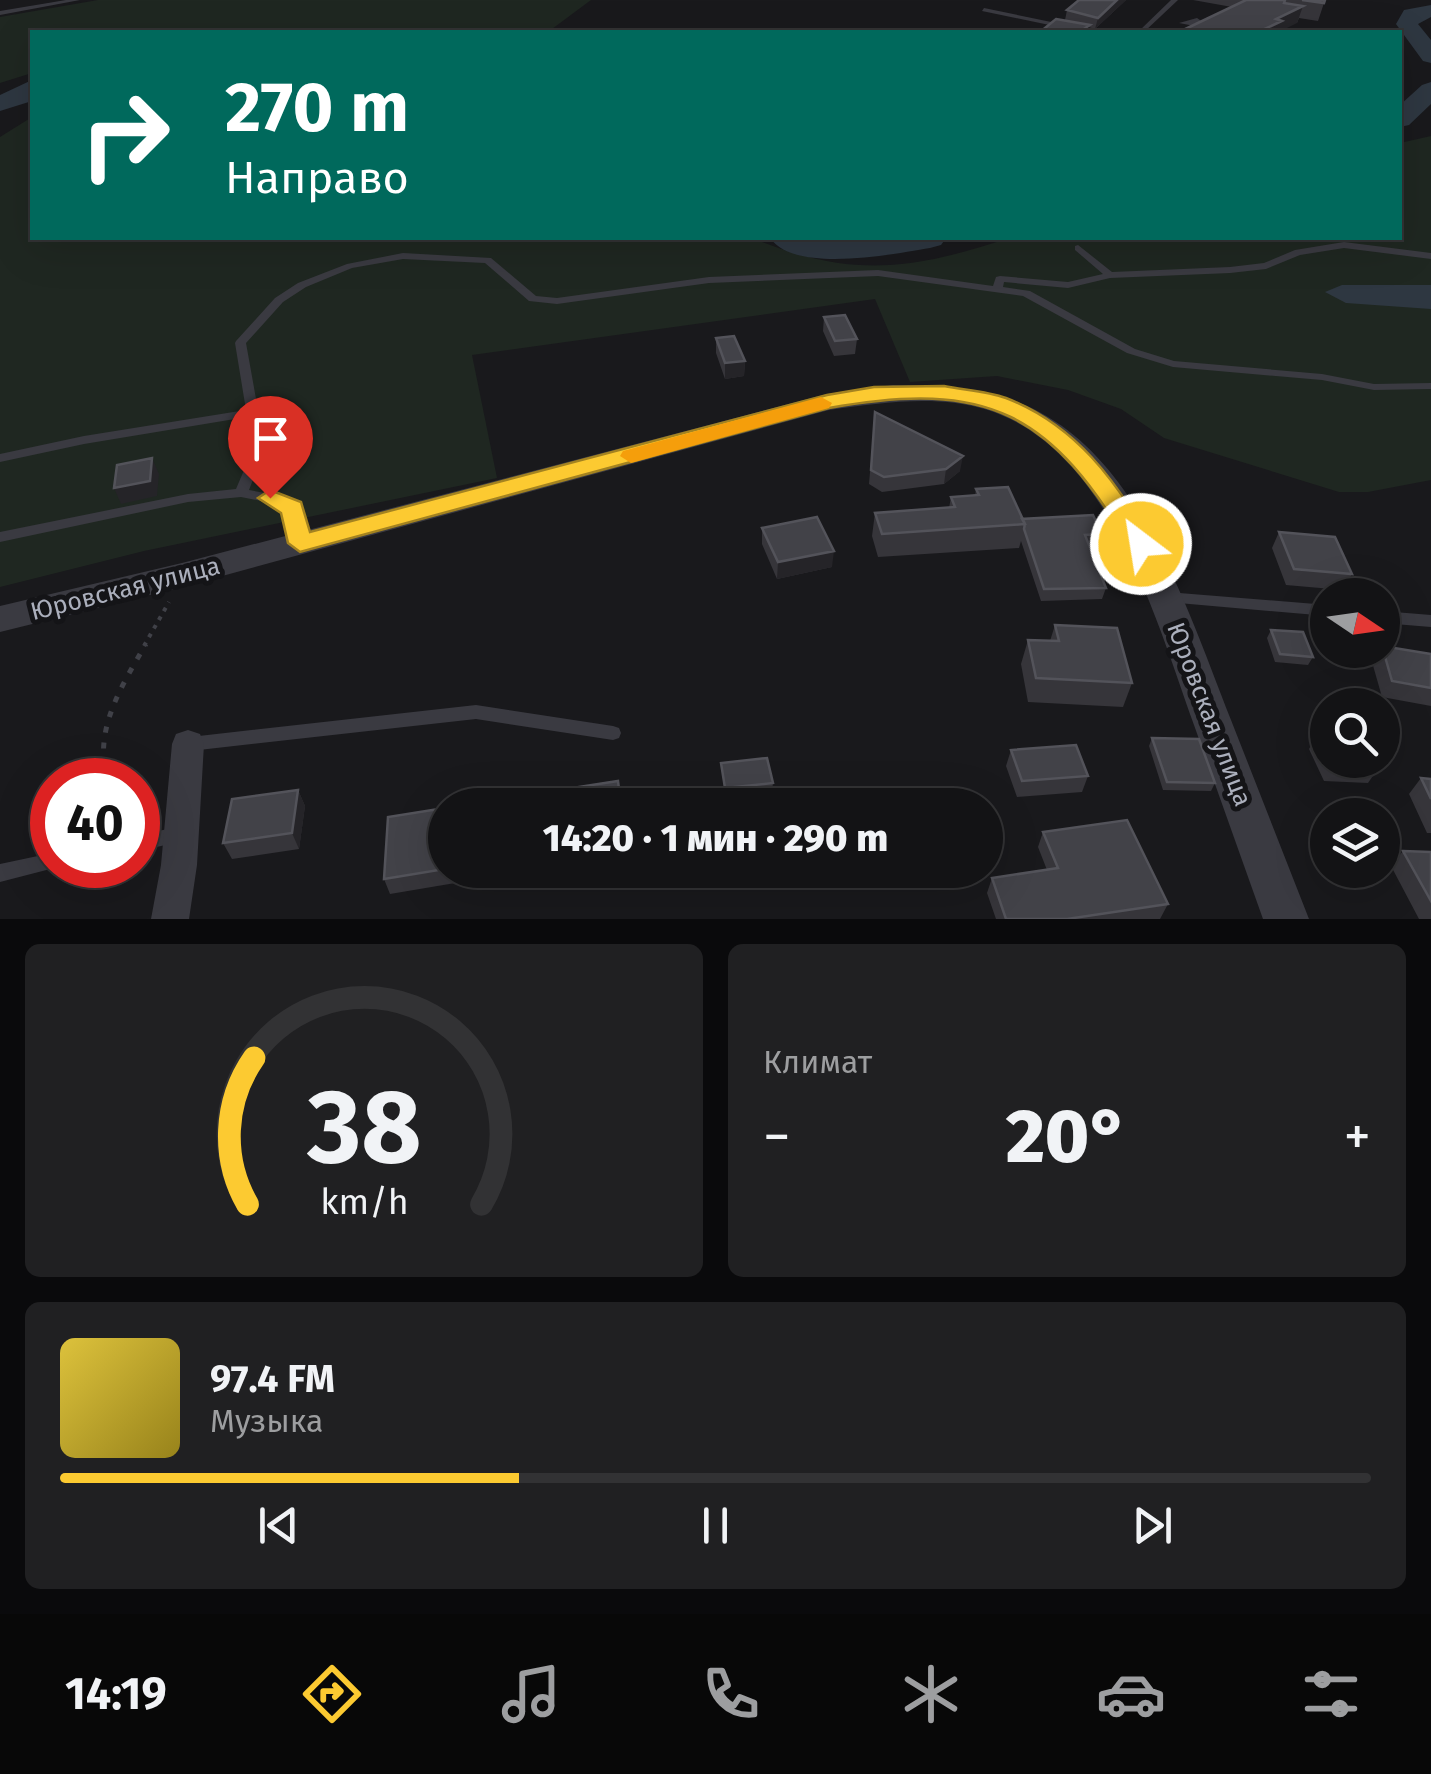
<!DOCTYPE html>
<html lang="ru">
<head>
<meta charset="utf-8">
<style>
	:root { --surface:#131315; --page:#202022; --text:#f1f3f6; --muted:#9d9ea0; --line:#323234; --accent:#fcca31 }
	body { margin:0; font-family:"Fira Sans",sans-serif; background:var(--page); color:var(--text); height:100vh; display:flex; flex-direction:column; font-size:38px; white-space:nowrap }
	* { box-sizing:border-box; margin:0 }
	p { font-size:32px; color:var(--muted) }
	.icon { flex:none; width:55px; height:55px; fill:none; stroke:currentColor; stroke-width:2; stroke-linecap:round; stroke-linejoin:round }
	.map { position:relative; height:919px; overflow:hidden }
	.drawer { display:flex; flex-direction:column; gap:25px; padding:25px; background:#0a0a0c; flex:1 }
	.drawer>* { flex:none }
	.top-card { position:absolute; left:30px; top:30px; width:1372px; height:210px; border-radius:0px; box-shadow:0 10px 40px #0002,0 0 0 2px var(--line); background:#00695c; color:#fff; overflow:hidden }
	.needle { width:65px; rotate:103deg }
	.buttons { position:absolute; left:1310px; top:578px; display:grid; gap:20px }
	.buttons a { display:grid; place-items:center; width:90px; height:90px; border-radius:50%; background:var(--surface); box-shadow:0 10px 40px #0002,0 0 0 2px var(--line); font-size:50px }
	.speed { position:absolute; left:30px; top:758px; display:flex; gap:20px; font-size:50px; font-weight:700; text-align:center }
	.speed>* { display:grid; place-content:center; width:130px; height:130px; border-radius:50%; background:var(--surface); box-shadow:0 10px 40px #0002,0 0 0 2px var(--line); line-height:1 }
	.speed .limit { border:15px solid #d22; background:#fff; color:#111 }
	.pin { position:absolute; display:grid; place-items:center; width:85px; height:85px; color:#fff; margin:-102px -42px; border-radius:50% 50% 50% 0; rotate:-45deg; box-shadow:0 0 10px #0007 }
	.pin .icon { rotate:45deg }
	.me { position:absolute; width:110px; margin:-55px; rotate:329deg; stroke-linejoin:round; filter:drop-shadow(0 0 8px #0008) }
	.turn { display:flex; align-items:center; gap:35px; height:210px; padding:0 30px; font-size:45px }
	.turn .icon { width:130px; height:130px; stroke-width:2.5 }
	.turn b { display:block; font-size:70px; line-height:85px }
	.big { font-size:75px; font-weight:800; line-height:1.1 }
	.drawer .widget { flex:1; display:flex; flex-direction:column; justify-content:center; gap:15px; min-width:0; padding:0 35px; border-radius:15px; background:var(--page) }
	.drawer .dial { align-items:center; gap:0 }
	.dial svg { height:260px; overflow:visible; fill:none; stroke:var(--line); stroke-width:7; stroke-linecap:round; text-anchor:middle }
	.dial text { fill:var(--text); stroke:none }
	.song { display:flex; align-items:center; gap:30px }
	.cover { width:120px; height:120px; border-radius:15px; background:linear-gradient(135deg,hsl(50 70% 55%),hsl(50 70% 35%)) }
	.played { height:10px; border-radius:5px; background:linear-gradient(90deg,var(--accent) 35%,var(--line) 35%) }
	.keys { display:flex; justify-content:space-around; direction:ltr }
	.heat { display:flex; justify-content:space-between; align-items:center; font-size:55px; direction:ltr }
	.drawer .tiles { flex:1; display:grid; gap:25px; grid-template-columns:1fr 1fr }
	.widget:last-child { grid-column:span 2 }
	.trip { position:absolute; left:428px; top:788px; width:575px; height:100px; border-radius:50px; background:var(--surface); box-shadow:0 10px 40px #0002,0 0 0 2px var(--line); font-weight:800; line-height:100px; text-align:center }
	.tabs { display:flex; height:160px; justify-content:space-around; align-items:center; background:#080808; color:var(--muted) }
	.tabs .icon { width:70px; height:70px }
	.tabs .selected { color:var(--accent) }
	.tabs b { font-size:45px; color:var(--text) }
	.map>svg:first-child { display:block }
	.green { fill:#1f2721 }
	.water { fill:#2e3741 }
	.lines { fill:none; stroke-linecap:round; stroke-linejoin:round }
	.river { fill:#2e3741; fill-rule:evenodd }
	.path-far2 { stroke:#404148; stroke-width:2.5; stroke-dasharray:2.5 4; stroke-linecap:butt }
	.path-far1 { stroke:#404148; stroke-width:4; stroke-dasharray:4 6; stroke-linecap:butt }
	.path { stroke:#404148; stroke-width:5; stroke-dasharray:6 10; stroke-linecap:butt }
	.service { fill:#3a3a41; fill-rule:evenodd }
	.minor { fill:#3a3a41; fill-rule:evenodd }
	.tertiary { fill:#3a3a41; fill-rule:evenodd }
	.wall { fill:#36353a }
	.shaded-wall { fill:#252428 }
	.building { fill:#424248; stroke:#53535a; stroke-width:2.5 }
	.route { fill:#fcca31; stroke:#a48320; stroke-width:2.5 }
	.slow { fill:#f59e0b }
	.labels { text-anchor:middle; stroke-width:10; stroke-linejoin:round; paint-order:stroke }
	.street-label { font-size:25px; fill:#abafbc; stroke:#141417 }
</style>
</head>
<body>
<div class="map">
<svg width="1431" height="919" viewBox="0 0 1431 919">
	<rect width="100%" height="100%" fill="#19191c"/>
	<path class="green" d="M 98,0 L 591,0 L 548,32 L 32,32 L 32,73 L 0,83 L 0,17 Z
		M 32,117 L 32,238 L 752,238 C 849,278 910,271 1009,238 L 1400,238 L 1400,143 L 1431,136 L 1431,480 L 1368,492 L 1339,492 L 1164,438 L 1121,409 L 1068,390 L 997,376 L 910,382 L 875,299 L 472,355 L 497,478 L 144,551 L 0,587 L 0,137 Z"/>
	<path class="water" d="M 1342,285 L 1431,285 L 1431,309 L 1346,303 L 1325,292 Z"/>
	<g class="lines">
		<path class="river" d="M 1431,5 L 1431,17 L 1418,24 L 1431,40 L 1431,63 L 1423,61 L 1396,24 L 1404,10 Z
			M 32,80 L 32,101 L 0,111 L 0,95 Z
			M 1431,82 L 1431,104 L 1409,125 L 1400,127 L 1400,105 L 1422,85 Z
			M 770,238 L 946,238 L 941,245 L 930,248 C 893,254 795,274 770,238 Z"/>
		<path class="path-far2" d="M 1285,29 L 1305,32
			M 1400,70 L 1400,78"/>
		<path class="path-far1" d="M 144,646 L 169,602"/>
		<path class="path" d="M 108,780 C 92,732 122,685 146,644"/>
		<path class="service" d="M 66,0 L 80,0 L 0,15 L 0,11 Z
			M 1171,0 L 1178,0 L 1144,32 L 1138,32 Z
			M 984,8 L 1090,30 L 1093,32 L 1083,32 L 982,11 Z
			M 1197,18 L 1210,27 L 1210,29 L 1179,23 Z
			M 1344,242 L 1431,253 L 1431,259 L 1344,248 L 1300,255 L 1266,269 L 1230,273 L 1110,278 L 1068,288 L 1004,282 L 1003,287 L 1030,291 L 1135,349 L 1174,361 L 1322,374 L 1374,384 L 1431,383 L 1431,389 L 1374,390 L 1322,380 L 1173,367 L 1127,353 L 1023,296 L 878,276 L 709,283 L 557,304 L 529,301 L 485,263 L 403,259 L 352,268 L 306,287 L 283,302 L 246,343 L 265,449 L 249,490 L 275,495 L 297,505 L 307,543 L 305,546 L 295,546 L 293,543 L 286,511 L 267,502 L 241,497 L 188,502 L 0,542 L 0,532 L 188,494 L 236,489 L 253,449 L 247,417 L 84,444 L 0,462 L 0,454 L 84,436 L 246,410 L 235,343 L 236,341 L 275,298 L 298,283 L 347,264 L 403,253 L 491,258 L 536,296 L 557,298 L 709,277 L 878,270 L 993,286 L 996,277 L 1000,276 L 1068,282 L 1103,274 L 1075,250 L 1075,246 L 1078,245 L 1112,272 L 1230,267 L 1264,263 L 1295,250 Z
			M 1167,592 L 1328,605 L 1328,616 L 1167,602 L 1162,601 L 1160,597 L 1162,593 Z
			M 1382,611 L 1431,615 L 1431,627 L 1382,623 Z
			M 476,705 L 613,726 L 619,728 L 621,733 L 619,738 L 613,740 L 476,719 L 190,751 L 184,749 L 182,744 L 184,739 L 190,737 Z
			M 178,827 L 184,829 L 187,835 L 184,841 L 138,851 L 138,835 Z
			M 52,853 L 52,865 L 59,865 L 58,867 L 0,882 L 0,864 Z"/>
		<path class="minor" d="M 188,730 L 200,734 L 204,744 L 197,865 L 189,919 L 151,919 L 161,865 L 172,744 L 176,734 Z"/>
		<path class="tertiary" d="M 893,385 C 946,386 1001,388 1048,417 C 1146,475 1191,619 1231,720 C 1257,786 1283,853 1309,919 L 1263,919 C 1240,854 1217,790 1194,725 C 1155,617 1110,450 988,410 C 936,394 881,403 829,410 L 182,587 L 0,632 L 0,606 L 182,563 L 827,394 Z"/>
	</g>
	<path class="wall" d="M 1079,0 L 1126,0 L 1095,29 L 1065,20 L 1067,10 Z
		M 1193,0 L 1325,0 L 1318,21 L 1299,18 L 1297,23 L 1232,7 Z
		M 824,317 L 857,339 L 855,354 L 834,356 L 823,331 Z
		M 716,338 L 745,361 L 744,376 L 725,379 L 716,353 Z
		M 875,412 L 960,471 L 944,484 L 882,492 L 869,484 Z
		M 976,489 L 1022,519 L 1102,534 L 1099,545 L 1089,546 L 1106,588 L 1102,599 L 1041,601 L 1021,541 L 1019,548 L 878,557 L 872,536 L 875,513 L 949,508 L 951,497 L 975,496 Z
		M 762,528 L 832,567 L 777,579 L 762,544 Z
		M 1279,532 L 1352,574 L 1343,590 L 1286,585 L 1272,548 Z
		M 1055,625 L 1132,683 L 1123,707 L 1028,702 L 1021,664 L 1028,640 L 1050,641 Z
		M 1271,630 L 1313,657 L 1308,665 L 1275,662 L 1267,638 Z
		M 1380,650 L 1431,654 L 1431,706 L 1382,697 L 1372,662 Z
		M 1319,733 L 1328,733 L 1328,760 L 1375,760 L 1379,767 L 1368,783 L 1324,781 L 1309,749 Z
		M 1152,738 L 1215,783 L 1211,791 L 1163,790 L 1149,746 Z
		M 1011,750 L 1088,776 L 1082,792 L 1017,797 L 1006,766 Z
		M 721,763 L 773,783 L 772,791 L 725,796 Z
		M 1421,778 L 1431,779 L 1431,833 L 1427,833 L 1409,794 Z
		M 298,790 L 305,806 L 299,849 L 232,859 L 223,843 Z
		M 445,808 L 445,870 L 479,870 L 479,879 L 390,894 L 384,879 Z
		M 1043,832 L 1168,904 L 1160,919 L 996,919 L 987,893 L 992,878 L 1047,870 L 1038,847 Z
		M 1403,851 L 1431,852 L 1431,919 L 1419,919 L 1391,866 Z"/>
	<path class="shaded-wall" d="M 1117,0 L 1126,0 L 1095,29 L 1098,18 Z
		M 1303,6 L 1297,23 L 1279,32 L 1258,32 L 1276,19 Z
		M 745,361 L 744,376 L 725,379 L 725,363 Z
		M 963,456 L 960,471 L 944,484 L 946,469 Z
		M 152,458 L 159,474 L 157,496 L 121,504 L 114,488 Z
		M 834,551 L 832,567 L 777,579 L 778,562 Z
		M 298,790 L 305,806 L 299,849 L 292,833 Z"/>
	<path class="building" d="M 1079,0 L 1117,0 L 1098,18 L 1067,10 Z
		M 1246,0 L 1285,0 L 1284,3 L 1303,6 L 1276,19 L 1282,21 L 1258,32 L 1179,32 Z
		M 1302,0 L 1325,0 L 1324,3 Z
		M 1056,19 L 1090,25 L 1079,32 L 1040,32 Z
		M 845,315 L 857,339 L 835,341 L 824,317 Z
		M 734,336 L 745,361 L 725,363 L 716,338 Z
		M 875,412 L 963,456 L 946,469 L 884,477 L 871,470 Z
		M 152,458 L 150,481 L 114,488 L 117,465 Z
		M 1008,487 L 1025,524 L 882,534 L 875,513 L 955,507 L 951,497 L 979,495 L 976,489 Z
		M 1093,515 L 1102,534 L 1085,535 L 1106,588 L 1044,589 L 1024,529 L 1025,524 L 1022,519 Z
		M 817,517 L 834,551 L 778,562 L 762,528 Z
		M 1279,532 L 1335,537 L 1352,574 L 1294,569 Z
		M 1055,625 L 1117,628 L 1132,683 L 1036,678 L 1028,640 L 1059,641 Z
		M 1271,630 L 1303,632 L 1313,657 L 1280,654 Z
		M 1382,646 L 1431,654 L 1431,688 L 1392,681 Z
		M 1319,733 L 1328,733 L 1328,751 Z
		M 1152,738 L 1199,739 L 1215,783 L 1167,782 Z
		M 1076,745 L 1088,776 L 1022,781 L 1011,750 Z
		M 767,758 L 773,783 L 725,788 L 721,763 Z
		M 1332,760 L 1375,760 L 1379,767 L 1334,765 Z
		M 1421,778 L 1431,779 L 1431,799 Z
		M 618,781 L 621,805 L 560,805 L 559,790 Z
		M 298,790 L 292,833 L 223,843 L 232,799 Z
		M 445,808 L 445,869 L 384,879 L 388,817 Z
		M 1127,820 L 1168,904 L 1067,919 L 1006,919 L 992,878 L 1058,868 L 1043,832 Z
		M 1403,851 L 1431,852 L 1431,901 Z"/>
	<path class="route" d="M 944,386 C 964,390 987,391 1006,398 C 1076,425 1116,481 1153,544 L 1150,550 L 1132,550 C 1051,413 989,379 829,408 L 300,552 L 288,543 L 281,513 L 258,498 L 270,490 L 301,502 L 310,532 L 827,395 L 874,387 Z"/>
	<path class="slow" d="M 821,397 L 832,403 L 829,408 L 631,463 L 620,456 L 623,451 Z"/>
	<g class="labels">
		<g class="street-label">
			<text transform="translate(125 588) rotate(-14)" y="9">Юровская улица</text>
			<text transform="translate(1210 714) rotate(69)" y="9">Юровская улица</text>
		</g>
	</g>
</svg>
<div class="buttons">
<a><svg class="needle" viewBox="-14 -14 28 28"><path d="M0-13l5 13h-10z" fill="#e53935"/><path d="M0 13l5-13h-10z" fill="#9d9ea0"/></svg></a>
<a><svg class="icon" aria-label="search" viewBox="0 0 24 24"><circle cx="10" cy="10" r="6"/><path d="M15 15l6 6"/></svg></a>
<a><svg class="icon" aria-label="layers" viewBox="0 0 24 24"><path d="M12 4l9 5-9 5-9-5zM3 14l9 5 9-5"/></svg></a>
</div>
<div class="speed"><div class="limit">40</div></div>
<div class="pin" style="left:270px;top:498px;background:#d93025"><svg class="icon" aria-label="arrive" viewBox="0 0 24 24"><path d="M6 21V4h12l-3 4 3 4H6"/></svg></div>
<svg class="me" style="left:1141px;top:544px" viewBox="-20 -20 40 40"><circle r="17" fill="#fcca31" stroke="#fff" stroke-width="3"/><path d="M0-11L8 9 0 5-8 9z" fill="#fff"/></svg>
<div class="trip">14:20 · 1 мин · 290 m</div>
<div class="top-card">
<div class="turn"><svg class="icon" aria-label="right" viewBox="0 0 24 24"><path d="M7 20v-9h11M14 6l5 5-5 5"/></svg><div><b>270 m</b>Направо</div></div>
</div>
</div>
<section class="drawer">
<div class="tiles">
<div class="widget dial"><svg viewBox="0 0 100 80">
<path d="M14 69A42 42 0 1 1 86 69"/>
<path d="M14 69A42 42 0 0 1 16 24" stroke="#fcca31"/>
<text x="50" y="56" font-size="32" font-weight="700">38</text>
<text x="50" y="72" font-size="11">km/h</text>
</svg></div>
<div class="widget"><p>Климат</p>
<div class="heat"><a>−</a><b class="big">20°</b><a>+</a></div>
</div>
<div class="widget">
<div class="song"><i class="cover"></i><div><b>97.4 FM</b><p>Музыка</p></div></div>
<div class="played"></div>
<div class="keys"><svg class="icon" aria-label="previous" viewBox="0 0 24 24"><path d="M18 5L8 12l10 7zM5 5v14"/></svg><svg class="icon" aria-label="pause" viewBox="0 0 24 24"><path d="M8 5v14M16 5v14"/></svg><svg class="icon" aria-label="next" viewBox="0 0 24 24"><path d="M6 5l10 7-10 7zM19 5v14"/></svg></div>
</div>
</div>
</section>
<nav class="tabs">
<b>14:19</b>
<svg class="icon selected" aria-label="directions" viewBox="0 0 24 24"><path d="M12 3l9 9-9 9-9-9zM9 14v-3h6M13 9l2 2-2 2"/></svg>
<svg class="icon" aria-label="music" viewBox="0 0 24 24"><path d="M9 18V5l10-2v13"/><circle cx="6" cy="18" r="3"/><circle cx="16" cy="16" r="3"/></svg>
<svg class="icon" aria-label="phone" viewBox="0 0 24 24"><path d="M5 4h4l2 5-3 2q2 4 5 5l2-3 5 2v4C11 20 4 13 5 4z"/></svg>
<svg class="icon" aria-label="climate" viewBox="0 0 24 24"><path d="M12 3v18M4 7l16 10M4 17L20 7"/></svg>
<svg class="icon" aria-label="car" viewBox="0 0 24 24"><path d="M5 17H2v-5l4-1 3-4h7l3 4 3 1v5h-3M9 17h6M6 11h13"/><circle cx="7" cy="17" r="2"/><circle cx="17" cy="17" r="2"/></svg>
<svg class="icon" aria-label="filters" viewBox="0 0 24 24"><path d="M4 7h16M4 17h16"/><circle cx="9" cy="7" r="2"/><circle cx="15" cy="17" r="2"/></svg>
</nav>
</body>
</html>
